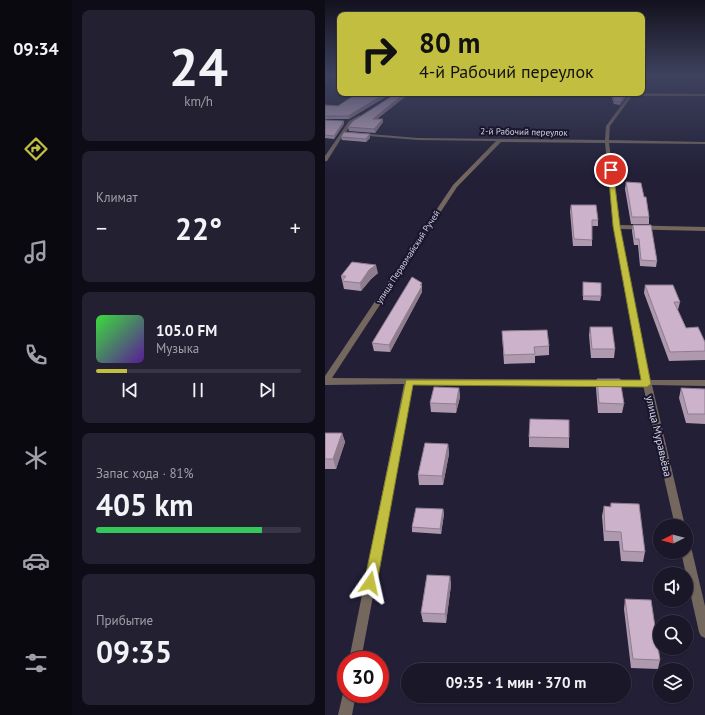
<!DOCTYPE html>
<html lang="ru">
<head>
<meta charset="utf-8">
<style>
	:root { --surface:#1a1729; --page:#232031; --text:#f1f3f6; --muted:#9f9fa8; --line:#383646; --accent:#c1be40 }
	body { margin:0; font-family:"PT Sans",sans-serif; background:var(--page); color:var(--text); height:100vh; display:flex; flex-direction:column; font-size:15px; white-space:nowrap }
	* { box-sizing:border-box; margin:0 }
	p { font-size:13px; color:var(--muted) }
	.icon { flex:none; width:22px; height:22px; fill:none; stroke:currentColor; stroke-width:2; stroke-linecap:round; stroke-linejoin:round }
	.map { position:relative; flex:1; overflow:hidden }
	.details { display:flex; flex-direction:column; gap:10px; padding:10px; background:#0e0d17; width:253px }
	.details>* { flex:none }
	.guide { position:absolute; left:12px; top:12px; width:308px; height:84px; border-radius:8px; box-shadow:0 1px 3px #0004,0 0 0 1px var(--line); background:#c1be40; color:#111; overflow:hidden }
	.needle { width:26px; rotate:264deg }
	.tools { position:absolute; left:328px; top:519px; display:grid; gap:8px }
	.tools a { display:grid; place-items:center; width:40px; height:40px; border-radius:50%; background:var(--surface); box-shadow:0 1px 3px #0004,0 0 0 1px var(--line); font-size:20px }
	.speed { position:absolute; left:12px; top:651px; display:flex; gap:8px; font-size:20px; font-weight:700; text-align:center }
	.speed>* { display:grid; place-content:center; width:52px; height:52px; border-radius:50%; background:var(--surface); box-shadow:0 1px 3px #0004,0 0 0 1px var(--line); line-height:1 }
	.speed .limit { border:6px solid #d22; background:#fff; color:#111 }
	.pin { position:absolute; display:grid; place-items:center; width:34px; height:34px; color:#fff; margin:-17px; border:2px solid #fff; border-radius:50%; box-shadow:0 1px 4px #0007 }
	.me { position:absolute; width:44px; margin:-22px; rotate:11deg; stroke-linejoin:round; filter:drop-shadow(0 0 3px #0008) }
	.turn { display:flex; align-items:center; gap:14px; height:84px; padding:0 16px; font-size:18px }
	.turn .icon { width:52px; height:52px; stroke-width:2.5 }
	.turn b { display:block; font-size:28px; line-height:34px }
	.big { font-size:30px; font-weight:700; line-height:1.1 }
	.details .tile { flex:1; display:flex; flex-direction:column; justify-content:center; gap:6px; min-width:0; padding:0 14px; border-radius:8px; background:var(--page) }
	.details .dial { align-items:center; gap:0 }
	.dial b { font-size:52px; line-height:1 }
	.song { display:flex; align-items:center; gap:12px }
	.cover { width:48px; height:48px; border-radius:6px; background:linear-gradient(135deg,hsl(120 70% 55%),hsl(270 70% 35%)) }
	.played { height:4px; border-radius:2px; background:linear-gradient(90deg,var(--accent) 15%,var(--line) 15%) }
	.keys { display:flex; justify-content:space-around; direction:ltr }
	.heat { display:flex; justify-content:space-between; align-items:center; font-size:22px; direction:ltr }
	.charge { height:6px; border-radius:3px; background:linear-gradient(90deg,#34c759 81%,var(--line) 0) }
	.trip { position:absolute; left:76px; top:663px; width:230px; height:40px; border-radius:20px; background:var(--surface); box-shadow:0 1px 3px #0004,0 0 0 1px var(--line); font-weight:700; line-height:40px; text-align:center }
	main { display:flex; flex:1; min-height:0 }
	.dock { display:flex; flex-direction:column; width:72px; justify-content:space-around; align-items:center; background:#0a0910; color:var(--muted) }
	.dock .icon { width:28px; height:28px }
	.dock .active { color:var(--accent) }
	.dock b { font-size:18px; color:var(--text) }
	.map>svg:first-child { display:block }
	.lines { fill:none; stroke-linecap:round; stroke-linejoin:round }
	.minor { fill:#73675e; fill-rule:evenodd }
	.wall { fill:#af99af }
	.shaded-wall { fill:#8f7d8e }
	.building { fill:#ccb2cb; stroke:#8f7d8e }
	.route { fill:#c1be40; stroke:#7d7c2a }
	.labels { text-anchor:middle; stroke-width:4; stroke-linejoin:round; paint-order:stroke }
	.far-street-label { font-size:9px; fill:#d1d0e0; stroke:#19152d }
	.street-label { font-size:11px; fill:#d1d0e0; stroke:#19152d }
</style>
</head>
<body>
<main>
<nav class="dock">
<b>09:34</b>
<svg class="icon active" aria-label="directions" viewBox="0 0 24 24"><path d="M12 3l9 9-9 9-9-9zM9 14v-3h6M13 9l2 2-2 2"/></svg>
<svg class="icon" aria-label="music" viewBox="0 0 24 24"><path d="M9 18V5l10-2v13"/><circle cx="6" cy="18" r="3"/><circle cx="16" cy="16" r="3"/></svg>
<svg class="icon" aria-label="phone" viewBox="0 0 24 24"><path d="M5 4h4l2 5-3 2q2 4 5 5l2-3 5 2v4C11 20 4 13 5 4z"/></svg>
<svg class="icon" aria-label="climate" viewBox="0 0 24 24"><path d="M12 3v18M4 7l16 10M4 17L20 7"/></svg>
<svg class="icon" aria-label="car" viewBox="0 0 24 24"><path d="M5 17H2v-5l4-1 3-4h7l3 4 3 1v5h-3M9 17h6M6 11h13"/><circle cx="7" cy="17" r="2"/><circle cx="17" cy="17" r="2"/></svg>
<svg class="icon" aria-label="filters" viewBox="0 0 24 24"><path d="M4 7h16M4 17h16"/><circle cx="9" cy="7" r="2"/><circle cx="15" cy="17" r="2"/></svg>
</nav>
<section class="details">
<div class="tile dial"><b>24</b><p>km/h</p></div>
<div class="tile"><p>Климат</p>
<div class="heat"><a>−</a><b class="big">22°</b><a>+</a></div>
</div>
<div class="tile">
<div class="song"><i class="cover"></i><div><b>105.0 FM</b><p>Музыка</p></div></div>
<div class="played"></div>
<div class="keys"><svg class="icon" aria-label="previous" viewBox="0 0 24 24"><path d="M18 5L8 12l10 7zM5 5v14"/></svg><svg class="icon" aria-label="pause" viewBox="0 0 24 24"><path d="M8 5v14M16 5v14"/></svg><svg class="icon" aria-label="next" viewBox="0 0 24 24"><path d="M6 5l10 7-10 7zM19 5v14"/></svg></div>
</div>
<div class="tile"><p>Запас хода · 81%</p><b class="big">405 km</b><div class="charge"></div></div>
<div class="tile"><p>Прибытие</p><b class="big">09:35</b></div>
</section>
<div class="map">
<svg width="380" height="715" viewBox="0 0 380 715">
	<rect width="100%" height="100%" fill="#221f37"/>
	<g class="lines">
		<path class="minor" d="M 328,75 L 345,75 L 317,78 L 317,76 Z
			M 303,93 L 380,94 L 380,96 L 307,96 L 285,126 L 284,140 L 380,142 L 380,144 L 284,143 L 295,225 L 380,227 L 380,231 L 295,229 L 325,380 L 380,380 L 380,386 L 327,385 L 360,526 L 350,526 L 318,385 L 88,384 L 36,660 L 24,660 L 79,384 L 0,385 L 0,376 L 128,185 L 171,141 L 93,140 L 19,134 L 2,161 L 0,161 L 0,156 L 24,121 L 35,115 L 36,117 L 27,123 L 21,132 L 93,138 L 280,140 L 281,126 L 304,95 ZM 176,142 L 280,143 L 289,227 L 317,380 L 7,378 L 132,187 Z
			M 361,546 L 365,548 L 367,551 L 380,606 L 380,638 L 376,636 L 374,632 L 356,552 L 361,552 Z
			M 19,689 L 21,689 L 21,694 L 31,694 L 27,715 L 13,715 Z"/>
	</g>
	<path class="wall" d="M 33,93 L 67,93 L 24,119 L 0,119 L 0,105 L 13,106 Z
		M 72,93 L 91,93 L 86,96 L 81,96 L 52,119 L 58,119 L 58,122 L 50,133 L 24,131 L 23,127 Z
		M 285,93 L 301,93 L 301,97 L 295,105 L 289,104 Z
		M 0,120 L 19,124 L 9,139 L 0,138 Z
		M 16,137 L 45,138 L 41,142 L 17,140 Z
		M 301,182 L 319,197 L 324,217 L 324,224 L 306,224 L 300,189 Z
		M 246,205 L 273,220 L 273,226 L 267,226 L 267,246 L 248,246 L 245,211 Z
		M 308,225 L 332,261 L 331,267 L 315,266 L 313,245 L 309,245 L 307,231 Z
		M 53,273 L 46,279 L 36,291 L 19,289 L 16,276 Z
		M 258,282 L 276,296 L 275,301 L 258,300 Z
		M 97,283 L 97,292 L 65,352 L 49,351 L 47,343 Z
		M 320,285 L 355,302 L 353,310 L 361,328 L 380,342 L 380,360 L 344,361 L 319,293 Z
		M 265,327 L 290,349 L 289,358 L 266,358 L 264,335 Z
		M 177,331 L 224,346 L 224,355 L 210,356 L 210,363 L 179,364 Z
		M 272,379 L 299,404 L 297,413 L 273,413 L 271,388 Z
		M 134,388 L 135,397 L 131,413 L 106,412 L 105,403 Z
		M 356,388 L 380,389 L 380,424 L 361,423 L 354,398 Z
		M 0,433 L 17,433 L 20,442 L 11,469 L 0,469 Z
		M 204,437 L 244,438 L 244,448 L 204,447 Z
		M 123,444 L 124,454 L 118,485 L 94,485 L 93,475 Z
		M 286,503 L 320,552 L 318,562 L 296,561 L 294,541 L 279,541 L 277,516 L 279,506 L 285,507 Z
		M 118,509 L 119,514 L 116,534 L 87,532 L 87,527 Z
		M 125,576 L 126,585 L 121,623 L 98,622 L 96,613 Z
		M 300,599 L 335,660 L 333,669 L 306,668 L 299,609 Z"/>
	<path class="shaded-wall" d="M 61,93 L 67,93 L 24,119 L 23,116 Z
		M 80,93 L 81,93 L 81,96 L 48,122 L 48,119 Z
		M 86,93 L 91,93 L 86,96 Z
		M 301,94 L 301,97 L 295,105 L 295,102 Z
		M 58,119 L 58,122 L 50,133 L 49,129 Z
		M 19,121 L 19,124 L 9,139 L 9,136 Z
		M 45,134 L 45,138 L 41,142 L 41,139 Z
		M 51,265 L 53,273 L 46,279 L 36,291 L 35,283 L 44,270 Z
		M 97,283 L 97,292 L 65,352 L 64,345 Z
		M 134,388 L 135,397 L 131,413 L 131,404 Z
		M 17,433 L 20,442 L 11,469 L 8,459 Z
		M 123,444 L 124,454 L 118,485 L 117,476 Z
		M 118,509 L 119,514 L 116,534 L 115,529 Z
		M 125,576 L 126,585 L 121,623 L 120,614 Z"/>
	<path class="building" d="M 33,93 L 61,93 L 23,116 L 0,116 L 0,105 L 13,106 Z
		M 72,93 L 80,93 L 48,119 L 58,119 L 49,129 L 23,127 L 28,121 Z
		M 287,93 L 301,93 L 301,94 L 295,102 L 289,101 Z
		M 0,120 L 19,121 L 9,136 L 0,135 Z
		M 19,132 L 45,134 L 41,139 L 16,137 Z
		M 301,182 L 316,183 L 319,197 L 321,197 L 324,217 L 307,217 Z
		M 246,205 L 271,205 L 273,220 L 267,220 L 267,240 L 249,239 Z
		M 308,225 L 326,225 L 332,261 L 316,260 L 314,239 L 310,239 Z
		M 27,262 L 51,265 L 44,270 L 35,283 L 17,281 L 21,276 L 16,276 Z
		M 87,277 L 97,283 L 95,285 L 97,286 L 64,345 L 47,343 Z
		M 258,282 L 276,283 L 276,296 L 258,296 Z
		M 320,285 L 348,285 L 355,302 L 349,302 L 361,328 L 373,327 L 380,342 L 380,351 L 345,352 Z
		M 265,327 L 287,327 L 290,349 L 267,349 Z
		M 222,330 L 224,346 L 209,347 L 210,354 L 179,355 L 177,331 Z
		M 272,379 L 295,379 L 299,404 L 274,403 Z
		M 109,387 L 134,388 L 131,404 L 105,403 Z
		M 356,388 L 380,389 L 380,414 L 363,414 Z
		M 205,419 L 244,420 L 244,438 L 204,437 Z
		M 0,433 L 17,433 L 8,459 L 0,459 Z
		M 100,443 L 123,444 L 117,476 L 93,475 Z
		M 286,503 L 314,504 L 320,552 L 298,551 L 296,532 L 280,531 L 279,506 L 286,507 Z
		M 91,508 L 118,509 L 115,529 L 87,527 Z
		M 102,575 L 125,576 L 120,614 L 96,613 Z
		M 300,599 L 326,600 L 335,660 L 308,659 Z"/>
	<linearGradient id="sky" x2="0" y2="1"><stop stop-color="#13111e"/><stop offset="0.43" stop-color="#3e425e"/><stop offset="1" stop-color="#3e425e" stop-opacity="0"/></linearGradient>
	<rect width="380" height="175" fill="url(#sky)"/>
	<path class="route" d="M 283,169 L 288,170 L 295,226 L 326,384 L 322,387 L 88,385 L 52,583 L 50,587 L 45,589 L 41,587 L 39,583 L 81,380 L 316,380 L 288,226 Z"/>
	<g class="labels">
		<g class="far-street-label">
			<text transform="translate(199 132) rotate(1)" y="3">2-й Рабочий переулок</text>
			<text transform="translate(83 257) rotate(-57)" y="3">улица Первомайский Ручей</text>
		</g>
		<g class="street-label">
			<text transform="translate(334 436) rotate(77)" y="4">улица Муравьёва</text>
		</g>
	</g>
</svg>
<div class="tools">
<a><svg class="needle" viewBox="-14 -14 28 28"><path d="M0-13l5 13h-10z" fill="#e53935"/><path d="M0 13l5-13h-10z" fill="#9f9fa8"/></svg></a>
<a><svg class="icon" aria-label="sound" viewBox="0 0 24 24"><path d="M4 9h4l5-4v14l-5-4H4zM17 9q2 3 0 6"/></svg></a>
<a><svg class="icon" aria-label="search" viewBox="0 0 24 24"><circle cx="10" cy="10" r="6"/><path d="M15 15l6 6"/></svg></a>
<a><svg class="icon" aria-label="layers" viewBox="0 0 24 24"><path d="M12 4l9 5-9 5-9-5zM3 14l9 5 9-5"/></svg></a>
</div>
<div class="speed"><div class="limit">30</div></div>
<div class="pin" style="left:286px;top:170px;background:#d93025"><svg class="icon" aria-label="arrive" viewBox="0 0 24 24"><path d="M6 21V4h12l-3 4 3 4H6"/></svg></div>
<svg class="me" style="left:45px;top:583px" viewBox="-20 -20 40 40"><path d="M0-17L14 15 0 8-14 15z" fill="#c1be40" stroke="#fff" stroke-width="4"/></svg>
<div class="trip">09:35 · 1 мин · 370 m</div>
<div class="guide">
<div class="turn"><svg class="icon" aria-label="right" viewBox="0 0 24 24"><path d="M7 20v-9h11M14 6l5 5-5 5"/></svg><div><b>80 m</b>4-й Рабочий переулок</div></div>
</div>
</div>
</main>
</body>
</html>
